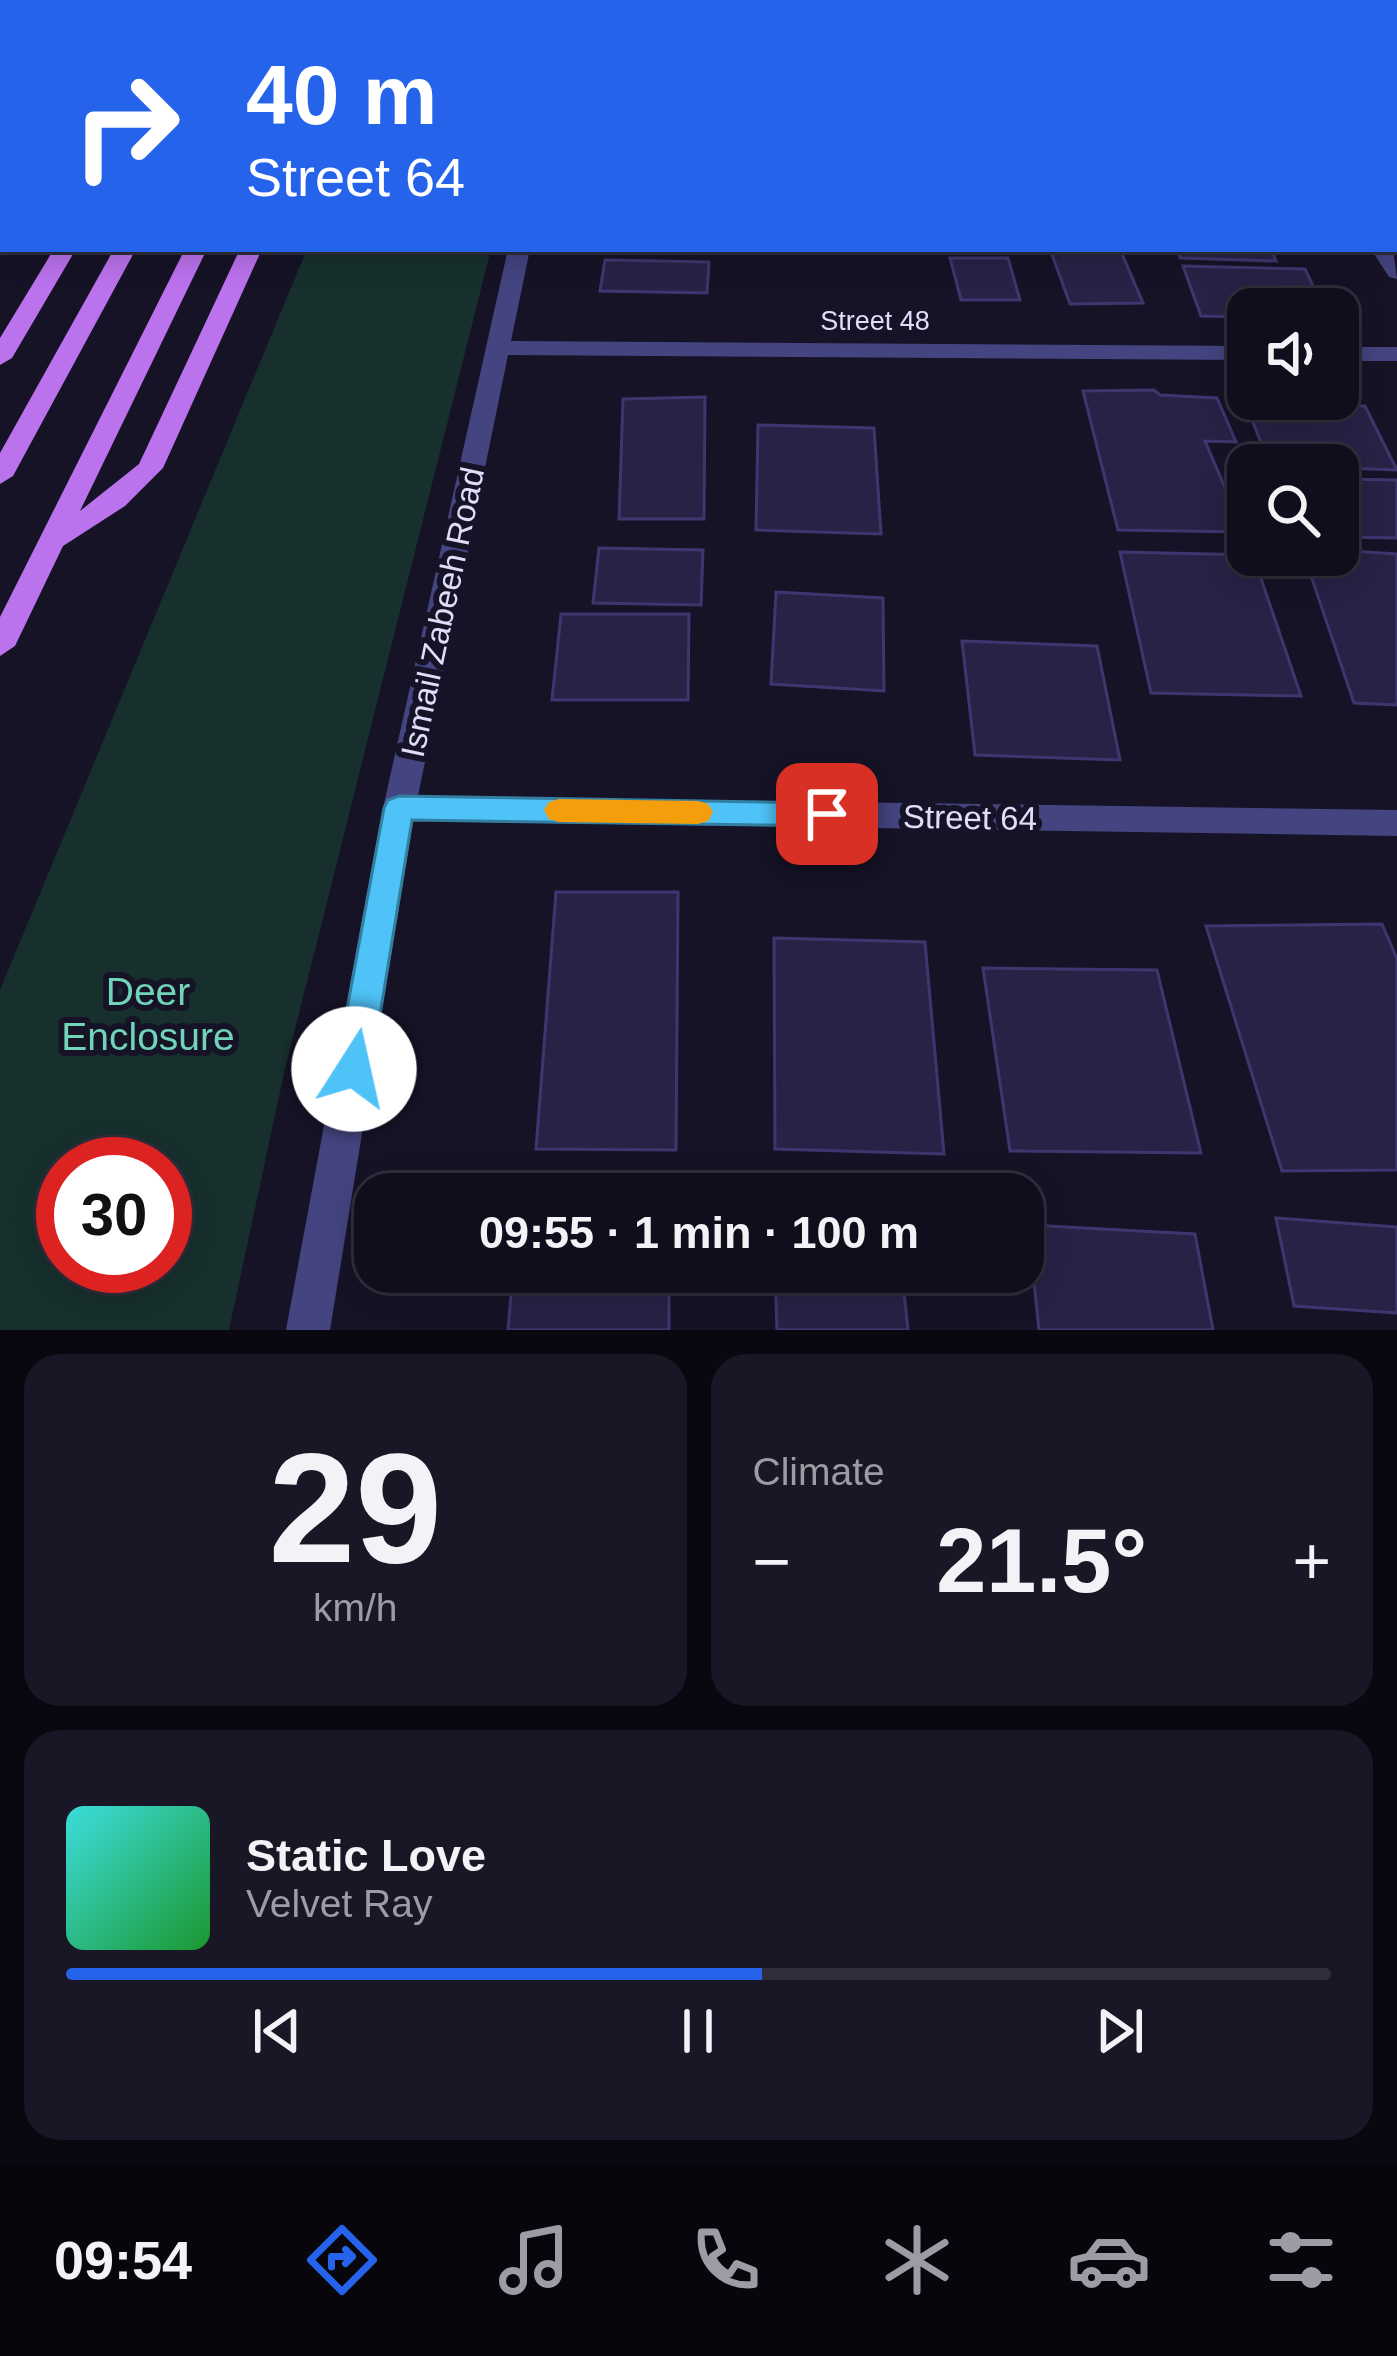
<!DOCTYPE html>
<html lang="en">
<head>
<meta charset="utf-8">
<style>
	:root { --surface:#100e1d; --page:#191726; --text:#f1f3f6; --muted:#9c9ca4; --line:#302e3b; --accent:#2563eb }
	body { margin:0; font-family:Arial,sans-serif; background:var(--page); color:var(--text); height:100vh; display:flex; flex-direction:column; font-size:45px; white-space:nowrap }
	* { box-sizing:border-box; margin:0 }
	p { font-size:39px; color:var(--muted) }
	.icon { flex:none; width:66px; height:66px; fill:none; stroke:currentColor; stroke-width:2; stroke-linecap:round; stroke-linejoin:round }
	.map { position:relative; height:1330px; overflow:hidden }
	.sheet { display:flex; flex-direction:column; gap:24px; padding:24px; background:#090810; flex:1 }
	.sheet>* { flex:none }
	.top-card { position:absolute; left:0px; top:0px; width:1398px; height:252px; box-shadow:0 6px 30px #0003,0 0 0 3px var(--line); background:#2563eb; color:#fff; overflow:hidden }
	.fabs { position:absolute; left:1227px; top:288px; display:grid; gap:24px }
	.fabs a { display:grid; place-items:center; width:132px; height:132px; border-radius:24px; background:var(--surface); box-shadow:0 6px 30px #0003,0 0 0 3px var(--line); font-size:60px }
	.speed { position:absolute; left:36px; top:1137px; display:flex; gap:24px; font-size:60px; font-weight:700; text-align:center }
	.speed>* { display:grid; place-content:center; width:156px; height:156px; border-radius:50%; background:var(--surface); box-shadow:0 6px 30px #0003,0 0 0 3px var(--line); line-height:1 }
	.speed .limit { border:18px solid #d22; background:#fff; color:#111 }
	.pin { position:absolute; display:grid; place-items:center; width:102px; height:102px; color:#fff; margin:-51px; border-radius:24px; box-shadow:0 6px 18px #0006 }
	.me { position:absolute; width:132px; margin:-66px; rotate:10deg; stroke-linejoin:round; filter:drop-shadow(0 0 9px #0008) }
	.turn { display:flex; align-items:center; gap:42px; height:252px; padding:0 48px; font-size:54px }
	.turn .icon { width:156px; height:156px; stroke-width:2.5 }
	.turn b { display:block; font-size:84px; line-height:102px }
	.big { font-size:90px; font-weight:800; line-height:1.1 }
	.sheet .tile { flex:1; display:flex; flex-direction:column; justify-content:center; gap:18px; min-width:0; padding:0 42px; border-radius:36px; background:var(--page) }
	.sheet .dial { align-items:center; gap:0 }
	.dial b { font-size:156px; line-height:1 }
	.song { display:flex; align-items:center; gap:36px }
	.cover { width:144px; height:144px; border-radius:18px; background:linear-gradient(135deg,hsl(180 70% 55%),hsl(130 70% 35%)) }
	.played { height:12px; border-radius:6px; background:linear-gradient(90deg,var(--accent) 55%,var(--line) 55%) }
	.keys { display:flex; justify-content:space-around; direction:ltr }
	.heat { display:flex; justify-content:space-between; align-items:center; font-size:66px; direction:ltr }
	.sheet .tiles { flex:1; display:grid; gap:24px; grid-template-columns:1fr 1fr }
	.tile:last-child { grid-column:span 2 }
	.trip { position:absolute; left:354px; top:1173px; width:690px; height:120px; border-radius:36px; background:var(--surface); box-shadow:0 6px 30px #0003,0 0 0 3px var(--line); font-weight:800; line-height:120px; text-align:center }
	.menu { display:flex; height:192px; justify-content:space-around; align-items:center; background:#06060c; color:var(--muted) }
	.menu .icon { width:84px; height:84px }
	.menu .selected { color:var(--accent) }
	.menu b { font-size:54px; color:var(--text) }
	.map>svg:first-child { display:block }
	.green { fill:#17302e; fill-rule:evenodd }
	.building { fill:#282246; stroke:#40366f; stroke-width:3 }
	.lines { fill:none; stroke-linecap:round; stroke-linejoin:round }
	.street { fill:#444480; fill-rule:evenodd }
	.secondary { fill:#8081ef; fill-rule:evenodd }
	.primary { fill:#bb72ed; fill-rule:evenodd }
	.route { fill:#4fc3f7; stroke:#337fa1; stroke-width:3 }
	.slow { fill:#f59e0b }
	.labels { text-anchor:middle; stroke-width:12; stroke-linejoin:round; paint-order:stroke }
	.far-street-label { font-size:27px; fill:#e0ddfb; stroke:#161327 }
	.street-label { font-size:33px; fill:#e0ddfb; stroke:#161327 }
	.near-park-label { font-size:39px; fill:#71d3b7; stroke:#161327 }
</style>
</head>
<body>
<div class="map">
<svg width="1397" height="1330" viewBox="0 0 1397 1330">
	<rect width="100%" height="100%" fill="#161327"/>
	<path class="green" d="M 307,249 L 491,249 L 284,1073 L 229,1330 L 0,1330 L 0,990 ZM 63,1164 L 165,1164 L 165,1266 L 63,1266 Z"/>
	<path class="building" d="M 1308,0 L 1397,0 L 1397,29 L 1395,3 Z
		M 1050,249 L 1120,249 L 1143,303 L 1070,304 Z
		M 1178,249 L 1271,249 L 1276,261 L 1180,258 Z
		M 950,258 L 1008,258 L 1020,300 L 961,300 Z
		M 605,260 L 709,262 L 707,293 L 600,291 Z
		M 1183,266 L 1305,269 L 1324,309 L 1248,309 L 1248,317 L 1201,316 Z
		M 1154,390 L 1160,395 L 1217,398 L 1236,442 L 1205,441 L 1244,532 L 1118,530 L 1083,391 Z
		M 705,397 L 704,519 L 619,519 L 623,399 Z
		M 1246,405 L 1365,406 L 1397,470 L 1270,465 Z
		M 758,425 L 874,428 L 881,534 L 756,530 Z
		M 1338,479 L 1397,480 L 1397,538 L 1338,537 Z
		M 599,548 L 703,550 L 701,605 L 593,603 Z
		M 1338,550 L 1397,554 L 1397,705 L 1354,703 L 1304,555 L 1338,555 Z
		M 1120,552 L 1253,555 L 1301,696 L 1151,693 Z
		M 776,592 L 883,598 L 884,691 L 771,684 Z
		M 561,614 L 689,614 L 688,700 L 552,700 Z
		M 962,641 L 1097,646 L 1120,760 L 975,755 Z
		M 556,892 L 678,892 L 676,1150 L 536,1149 Z
		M 1382,924 L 1397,959 L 1397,1170 L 1282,1171 L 1206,926 Z
		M 774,938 L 925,942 L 944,1154 L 775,1149 Z
		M 983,968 L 1157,970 L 1201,1153 L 1010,1151 Z
		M 1276,1218 L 1397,1227 L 1397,1313 L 1294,1306 Z
		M 1028,1225 L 1195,1234 L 1213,1330 L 1039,1330 Z
		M 513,1272 L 669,1272 L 669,1330 L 508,1330 Z
		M 775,1272 L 902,1272 L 908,1330 L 777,1330 Z"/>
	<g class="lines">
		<path class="street" d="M 1209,0 L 1226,0 L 1228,3 L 1211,3 Z
			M 508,249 L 530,249 L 511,341 L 1248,346 L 1248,360 L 508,355 L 418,796 L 1397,810 L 1397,836 L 413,821 L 330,1330 L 286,1330 L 383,808 Z
			M 1371,249 L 1393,249 L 1397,279 L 1389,277 Z
			M 1338,347 L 1397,347 L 1397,361 L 1338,361 Z"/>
		<path class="secondary" d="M 3,4 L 3,16 L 0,17 L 0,5 Z"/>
		<path class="primary" d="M 54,249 L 76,249 L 12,358 L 0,365 L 0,338 Z
			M 114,249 L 136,249 L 13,476 L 0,484 L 0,453 Z
			M 185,249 L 207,249 L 80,511 L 139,464 L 240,249 L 262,249 L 163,468 L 125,506 L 63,546 L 15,646 L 0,656 L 0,617 Z"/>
	</g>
	<path class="route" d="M 399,796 L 827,803 L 837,806 L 842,814 L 837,823 L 827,826 L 412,820 L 371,1069 L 366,1080 L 354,1084 L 341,1080 L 336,1069 L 384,808 L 388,800 Z"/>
	<path class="slow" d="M 559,799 L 698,801 L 708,804 L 713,812 L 708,821 L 698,824 L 559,822 L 549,819 L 544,810 L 549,802 Z"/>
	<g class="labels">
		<g class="far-street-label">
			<text x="875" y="330">Street 48</text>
		</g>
		<g class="street-label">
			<text transform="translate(442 612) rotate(-78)" y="12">Ismail Zabeeh Road</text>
			<text transform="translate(970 817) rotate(1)" y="12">Street 64</text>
		</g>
		<g class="near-park-label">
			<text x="148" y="1005">Deer<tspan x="148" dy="45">Enclosure</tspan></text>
		</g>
	</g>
</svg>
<div class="fabs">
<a><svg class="icon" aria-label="sound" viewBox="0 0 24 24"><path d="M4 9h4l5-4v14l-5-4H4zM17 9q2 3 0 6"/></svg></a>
<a><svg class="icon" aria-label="search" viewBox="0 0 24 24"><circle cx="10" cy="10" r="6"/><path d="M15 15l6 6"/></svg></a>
</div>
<div class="speed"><div class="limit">30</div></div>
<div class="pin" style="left:827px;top:814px;background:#d93025"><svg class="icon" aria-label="arrive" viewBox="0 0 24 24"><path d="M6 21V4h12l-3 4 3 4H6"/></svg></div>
<svg class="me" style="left:354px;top:1069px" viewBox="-20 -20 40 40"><circle r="19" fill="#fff"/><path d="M0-13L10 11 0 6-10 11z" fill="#4fc3f7"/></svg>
<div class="trip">09:55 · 1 min · 100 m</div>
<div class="top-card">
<div class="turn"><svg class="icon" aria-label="right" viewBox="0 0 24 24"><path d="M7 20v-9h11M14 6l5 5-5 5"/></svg><div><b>40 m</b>Street 64</div></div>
</div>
</div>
<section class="sheet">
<div class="tiles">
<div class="tile dial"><b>29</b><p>km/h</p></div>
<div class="tile"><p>Climate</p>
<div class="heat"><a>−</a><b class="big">21.5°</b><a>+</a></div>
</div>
<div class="tile">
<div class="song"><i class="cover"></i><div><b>Static Love</b><p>Velvet Ray</p></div></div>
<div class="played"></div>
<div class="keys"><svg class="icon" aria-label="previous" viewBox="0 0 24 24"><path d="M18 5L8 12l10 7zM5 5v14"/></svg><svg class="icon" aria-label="pause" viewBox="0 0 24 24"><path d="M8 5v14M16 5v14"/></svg><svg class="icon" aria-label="next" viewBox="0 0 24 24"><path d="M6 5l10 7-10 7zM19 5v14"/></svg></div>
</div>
</div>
</section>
<nav class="menu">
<b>09:54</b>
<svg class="icon selected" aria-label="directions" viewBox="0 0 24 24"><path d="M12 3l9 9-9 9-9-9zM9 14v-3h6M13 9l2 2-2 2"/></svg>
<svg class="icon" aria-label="music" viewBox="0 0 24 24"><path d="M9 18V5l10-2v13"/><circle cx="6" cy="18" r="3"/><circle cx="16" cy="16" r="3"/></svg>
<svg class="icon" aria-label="phone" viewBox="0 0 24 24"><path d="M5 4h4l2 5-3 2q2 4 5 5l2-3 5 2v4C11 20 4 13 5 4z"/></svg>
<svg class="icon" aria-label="climate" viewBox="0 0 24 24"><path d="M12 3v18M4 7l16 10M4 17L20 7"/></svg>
<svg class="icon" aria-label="car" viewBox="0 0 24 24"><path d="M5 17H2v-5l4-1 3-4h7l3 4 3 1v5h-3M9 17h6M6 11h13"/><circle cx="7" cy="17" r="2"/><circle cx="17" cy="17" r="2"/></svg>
<svg class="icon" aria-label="filters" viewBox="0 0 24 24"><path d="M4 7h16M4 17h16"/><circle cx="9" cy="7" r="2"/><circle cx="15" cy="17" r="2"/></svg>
</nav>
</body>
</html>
